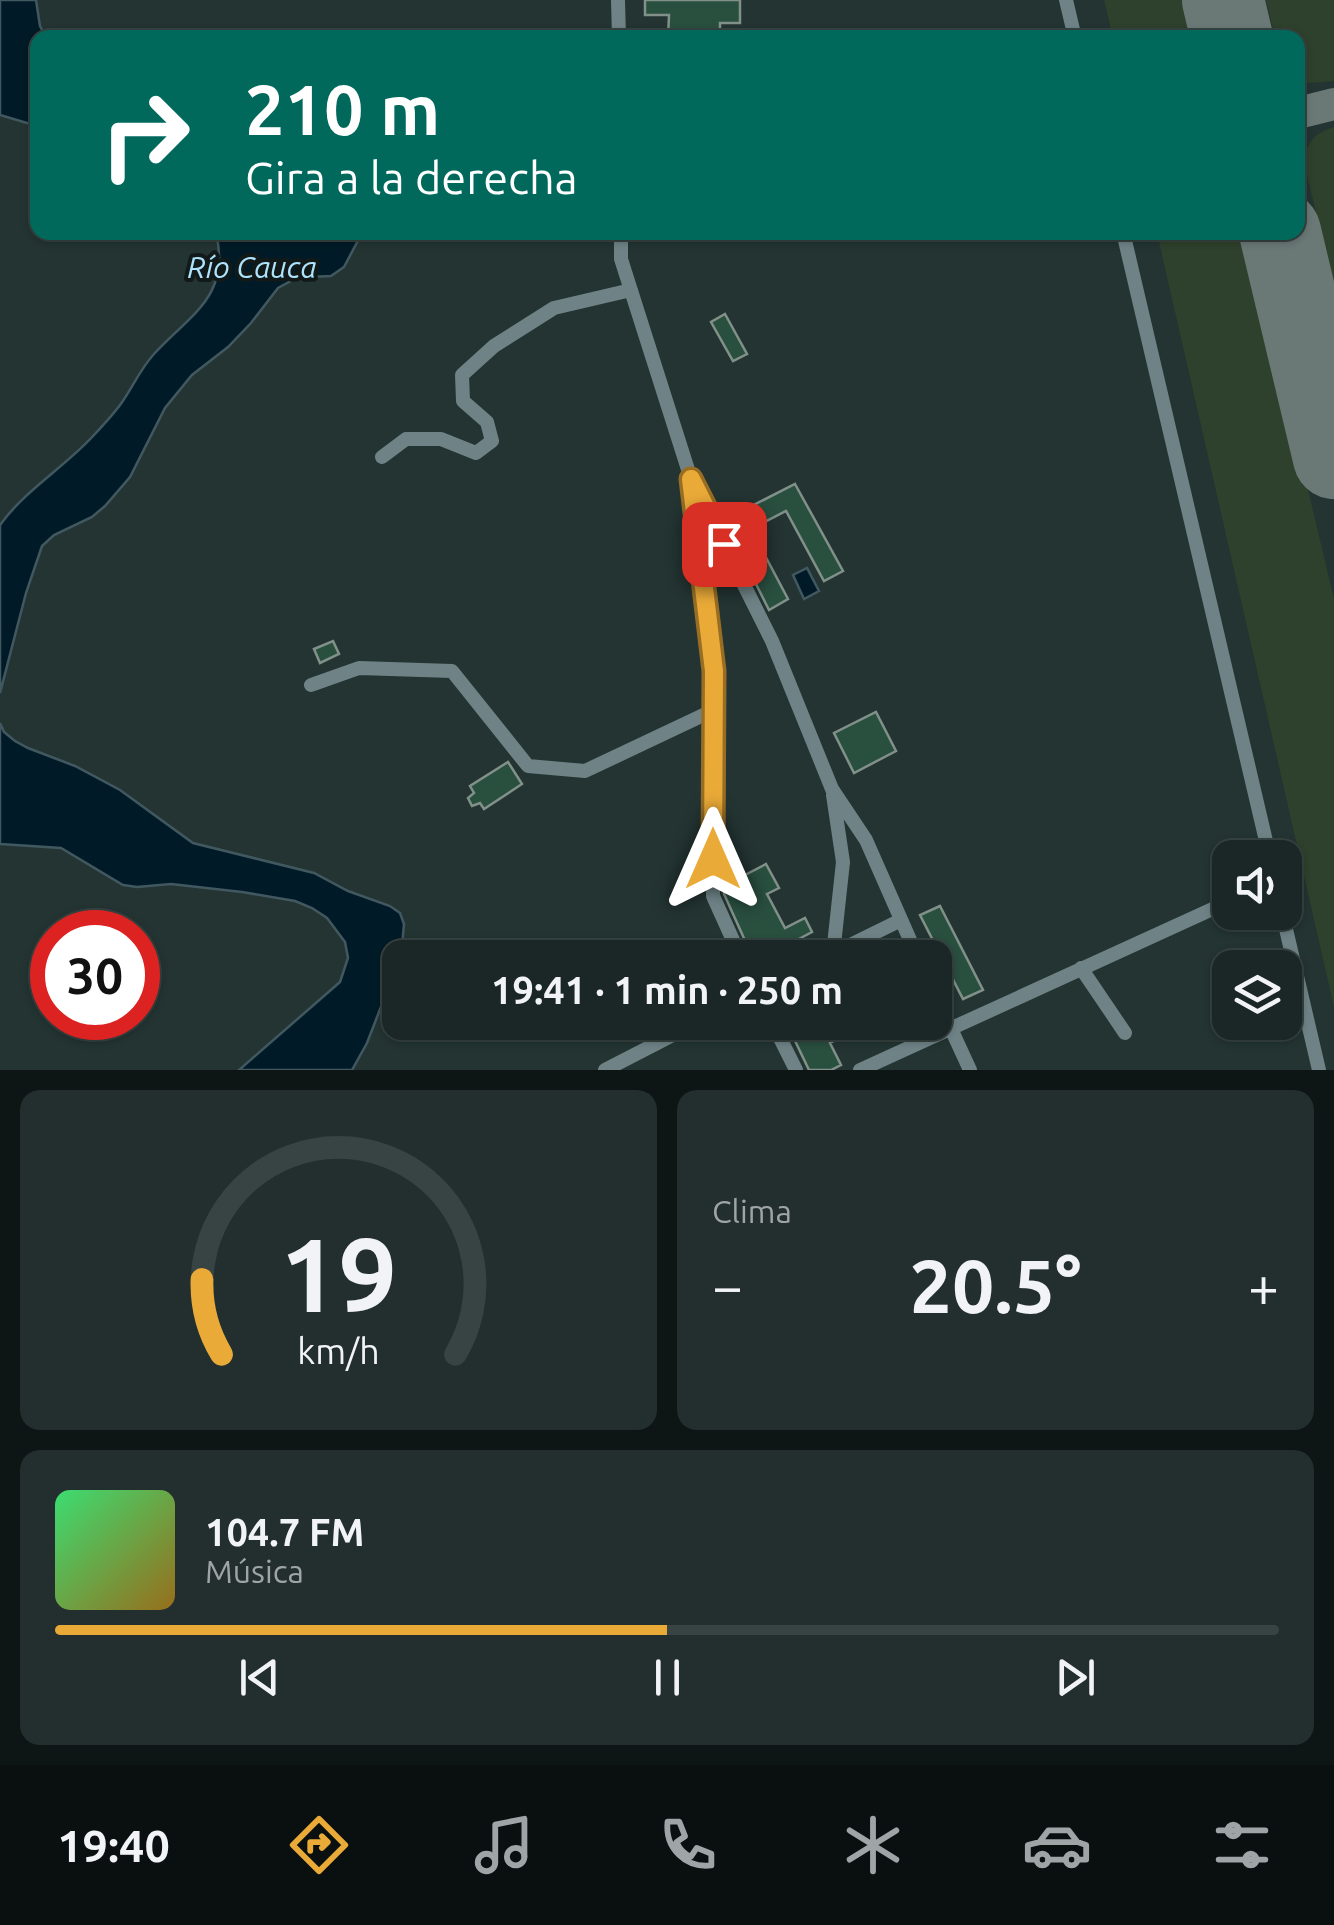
<!DOCTYPE html>
<html lang="es">
<head>
<meta charset="utf-8">
<style>
	:root { --surface:#1a2726; --page:#232f2e; --text:#f1f3f6; --muted:#9fa5a7; --line:#384443; --accent:#eaaa38 }
	body { margin:0; font-family:Ubuntu,sans-serif; background:var(--page); color:var(--text); height:100vh; display:flex; flex-direction:column; font-size:38px; white-space:nowrap }
	* { box-sizing:border-box; margin:0 }
	p { font-size:32px; color:var(--muted) }
	.icon { flex:none; width:55px; height:55px; fill:none; stroke:currentColor; stroke-width:2; stroke-linecap:round; stroke-linejoin:round }
	.map { position:relative; height:1070px; overflow:hidden }
	.side { display:flex; flex-direction:column; gap:20px; padding:20px; background:#0e1515; flex:1 }
	.side>* { flex:none }
	.hud { position:absolute; left:30px; top:30px; width:1275px; height:210px; border-radius:20px; box-shadow:0 2px 8px #0004,0 0 0 2px var(--line); background:#00695c; color:#fff; overflow:hidden }
	.controls { position:absolute; left:1212px; top:840px; display:grid; gap:20px }
	.controls a { display:grid; place-items:center; width:90px; height:90px; border-radius:20px; background:var(--surface); box-shadow:0 2px 8px #0004,0 0 0 2px var(--line); font-size:50px }
	.speed { position:absolute; left:30px; top:910px; display:flex; gap:20px; font-size:50px; font-weight:700; text-align:center }
	.speed>* { display:grid; place-content:center; width:130px; height:130px; border-radius:50%; background:var(--surface); box-shadow:0 2px 8px #0004,0 0 0 2px var(--line); line-height:1 }
	.speed .limit { border:15px solid #d22; background:#fff; color:#111 }
	.pin { position:absolute; display:grid; place-items:center; width:85px; height:85px; color:#fff; margin:-42px; border-radius:20px; box-shadow:0 5px 15px #0006 }
	.me { position:absolute; width:110px; margin:-55px; rotate:0deg; stroke-linejoin:round; filter:drop-shadow(0 0 8px #0008) }
	.turn { display:flex; align-items:center; gap:35px; height:210px; padding:0 50px; font-size:45px }
	.turn .icon { width:130px; height:130px; stroke-width:2.5 }
	.turn b { display:block; font-size:70px; line-height:85px }
	.big { font-size:75px; font-weight:600; line-height:1.1 }
	.side .card { flex:1; display:flex; flex-direction:column; justify-content:center; gap:15px; min-width:0; padding:0 35px; border-radius:20px; background:var(--page) }
	.side .dial { align-items:center; gap:0 }
	.dial svg { height:260px; overflow:visible; fill:none; stroke:var(--line); stroke-width:7; stroke-linecap:round; text-anchor:middle }
	.dial text { fill:var(--text); stroke:none }
	.song { display:flex; align-items:center; gap:30px }
	.cover { width:120px; height:120px; border-radius:15px; background:linear-gradient(135deg,hsl(140 70% 55%),hsl(40 70% 35%)) }
	.played { height:10px; border-radius:5px; background:linear-gradient(90deg,var(--accent) 50%,var(--line) 50%) }
	.keys { display:flex; justify-content:space-around; direction:ltr }
	.heat { display:flex; justify-content:space-between; align-items:center; font-size:55px; direction:ltr }
	.side .tiles { flex:1; display:grid; gap:20px; grid-template-columns:1fr 1fr }
	.card:last-child { grid-column:span 2 }
	.trip { position:absolute; left:382px; top:940px; width:570px; height:100px; border-radius:20px; background:var(--surface); box-shadow:0 2px 8px #0004,0 0 0 2px var(--line); font-weight:600; line-height:100px; text-align:center }
	.dock { display:flex; height:160px; justify-content:space-around; align-items:center; background:#0a100f; color:var(--muted) }
	.dock .icon { width:70px; height:70px }
	.dock .current { color:var(--accent) }
	.dock b { font-size:45px; color:var(--text) }
	.map>svg:first-child { display:block }
	.green { fill:#2e412c }
	.water { fill:#001b27; stroke:#425860; stroke-width:2.5 }
	.lines { fill:none; stroke-linecap:round; stroke-linejoin:round }
	.taxiway { stroke:#6a7876; stroke-width:32 }
	.runway { stroke:#6a7876; stroke-width:82 }
	.building { fill:#294f3f; stroke:#819189; stroke-width:2.5 }
	.minor { stroke:#6f8386; stroke-width:14 }
	.route-casing { stroke:#986e24; stroke-width:25 }
	.route { stroke:#eaaa38; stroke-width:18 }
	.labels { text-anchor:middle; stroke-width:8; stroke-linejoin:round; paint-order:stroke }
	.water-label { font-size:30px; font-style:italic; fill:#ade3fd; stroke:#121a19 }
</style>
</head>
<body>
<div class="map">
<svg width="1334" height="1070" viewBox="0 0 1334 1070">
	<rect width="100%" height="100%" fill="#233432"/>
	<path class="green" d="M 1104,0 L 1192,0 L 1201,37 L 1113,37 Z
		M 1266,0 L 1334,0 L 1334,81 L 1310,83 L 1298,80 L 1298,38 L 1275,37 Z
		M 1334,127 L 1334,289 L 1304,162 C 1306,142 1315,133 1334,127 Z
		M 1157,233 L 1247,233 L 1334,599 L 1334,1007 Z"/>
	<path class="water" d="M 0,0 L 36,0 L 40,26 L 46,37 L 38,38 L 37,126 L 0,115 Z
		M 216,233 L 362,233 L 344,267 L 331,276 L 309,277 L 291,281 L 278,288 L 251,323 L 228,347 L 192,375 L 165,408 L 130,477 L 105,506 L 92,517 L 54,535 L 42,546 L 26,593 L 0,693 L 0,525 C 26,489 65,467 94,435 C 103,425 112,416 120,405 C 132,389 140,369 154,354 C 191,314 231,296 216,233 Z
		M 807,568 L 819,591 L 804,599 L 793,575 Z
		M 0,723 L 4,732 L 15,741 L 28,748 L 75,766 L 120,790 L 193,843 L 314,873 L 348,891 L 390,906 L 400,913 L 404,924 L 402,946 L 394,973 L 367,1043 L 352,1070 L 239,1070 L 340,982 L 348,958 L 345,942 L 327,918 L 312,908 L 295,901 L 242,892 L 171,884 L 137,887 L 123,885 L 61,848 L 0,844 Z"/>
	<g class="lines">
		<path class="taxiway" d="M 1298,113 L 1334,104"/>
		<path class="runway" d="M 1223,0 L 1232,38
			M 1280,232 L 1334,458"/>
	</g>
	<path class="building" d="M 645,0 L 740,0 L 740,23 L 720,23 L 720,30 L 717,30 L 716,38 L 668,38 L 669,15 L 645,15 Z
		M 725,314 L 747,354 L 733,361 L 711,322 Z
		M 795,484 L 843,571 L 824,581 L 786,511 L 751,529 L 788,599 L 769,610 L 724,520 Z
		M 333,641 L 339,654 L 320,663 L 314,649 Z
		M 876,712 L 896,751 L 854,773 L 834,733 Z
		M 508,762 L 522,784 L 484,809 L 480,803 L 472,806 L 468,798 L 474,793 L 470,786 Z
		M 766,864 L 779,888 L 767,894 L 785,928 L 805,918 L 812,932 L 776,951 L 773,945 L 752,956 L 724,894 L 724,886 Z
		M 940,906 L 983,990 L 963,999 L 920,915 Z
		M 786,1022 L 871,1022 L 830,1043 L 841,1065 L 831,1070 L 809,1070 Z"/>
	<g class="lines">
		<path class="minor" d="M 618,0 L 619,38
			M 1066,0 L 1075,38
			M 621,232 L 621,259 L 691,479 L 772,641 L 832,789 L 866,840 L 918,958
			M 1123,232 L 1270,858
			M 382,457 L 406,439 L 441,439 L 476,453 L 492,441 L 487,422 L 463,401 L 462,375 L 494,346 L 554,308 L 631,290
			M 692,491 L 714,671 L 713,896 L 741,958
			M 311,685 L 359,668 L 452,671 L 528,766 L 585,771 L 714,710
			M 1282,912 L 1319,1070
			M 833,954 L 843,862 L 833,795
			M 830,955 L 901,920
			M 1081,968 L 1125,1033
			M 935,994 L 970,1070
			M 772,1022 L 796,1070
			M 605,1070 L 698,1022
			M 860,1070 L 1230,901"/>
	</g>
	<g class="lines">
		<defs>
			<path id="route" d="M 713,859 L 714,671 L 691,479 L 724,544"/>
		</defs>
		<use href="#route" class="route-casing"/>
		<use href="#route" class="route"/>
	</g>
	<g class="labels">
		<g class="water-label">
			<text x="252" y="278">Río Cauca</text>
		</g>
	</g>
</svg>
<div class="controls">
<a><svg class="icon" aria-label="sound" viewBox="0 0 24 24"><path d="M4 9h4l5-4v14l-5-4H4zM17 9q2 3 0 6"/></svg></a>
<a><svg class="icon" aria-label="layers" viewBox="0 0 24 24"><path d="M12 4l9 5-9 5-9-5zM3 14l9 5 9-5"/></svg></a>
</div>
<div class="speed"><div class="limit">30</div></div>
<div class="pin" style="left:724px;top:544px;background:#d93025"><svg class="icon" aria-label="arrive" viewBox="0 0 24 24"><path d="M6 21V4h12l-3 4 3 4H6"/></svg></div>
<svg class="me" style="left:713px;top:859px" viewBox="-20 -20 40 40"><path d="M0-17L14 15 0 8-14 15z" fill="#eaaa38" stroke="#fff" stroke-width="4"/></svg>
<div class="trip">19:41 · 1 min · 250 m</div>
<div class="hud">
<div class="turn"><svg class="icon" aria-label="right" viewBox="0 0 24 24"><path d="M7 20v-9h11M14 6l5 5-5 5"/></svg><div><b>210 m</b>Gira a la derecha</div></div>
</div>
</div>
<section class="side">
<div class="tiles">
<div class="card dial"><svg viewBox="0 0 100 80">
<path d="M14 69A42 42 0 1 1 86 69"/>
<path d="M14 69A42 42 0 0 1 8 46" stroke="#eaaa38"/>
<text x="50" y="56" font-size="32" font-weight="700">19</text>
<text x="50" y="72" font-size="11">km/h</text>
</svg></div>
<div class="card"><p>Clima</p>
<div class="heat"><a>−</a><b class="big">20.5°</b><a>+</a></div>
</div>
<div class="card">
<div class="song"><i class="cover"></i><div><b>104.7 FM</b><p>Música</p></div></div>
<div class="played"></div>
<div class="keys"><svg class="icon" aria-label="previous" viewBox="0 0 24 24"><path d="M18 5L8 12l10 7zM5 5v14"/></svg><svg class="icon" aria-label="pause" viewBox="0 0 24 24"><path d="M8 5v14M16 5v14"/></svg><svg class="icon" aria-label="next" viewBox="0 0 24 24"><path d="M6 5l10 7-10 7zM19 5v14"/></svg></div>
</div>
</div>
</section>
<nav class="dock">
<b>19:40</b>
<svg class="icon current" aria-label="directions" viewBox="0 0 24 24"><path d="M12 3l9 9-9 9-9-9zM9 14v-3h6M13 9l2 2-2 2"/></svg>
<svg class="icon" aria-label="music" viewBox="0 0 24 24"><path d="M9 18V5l10-2v13"/><circle cx="6" cy="18" r="3"/><circle cx="16" cy="16" r="3"/></svg>
<svg class="icon" aria-label="phone" viewBox="0 0 24 24"><path d="M5 4h4l2 5-3 2q2 4 5 5l2-3 5 2v4C11 20 4 13 5 4z"/></svg>
<svg class="icon" aria-label="climate" viewBox="0 0 24 24"><path d="M12 3v18M4 7l16 10M4 17L20 7"/></svg>
<svg class="icon" aria-label="car" viewBox="0 0 24 24"><path d="M5 17H2v-5l4-1 3-4h7l3 4 3 1v5h-3M9 17h6M6 11h13"/><circle cx="7" cy="17" r="2"/><circle cx="17" cy="17" r="2"/></svg>
<svg class="icon" aria-label="filters" viewBox="0 0 24 24"><path d="M4 7h16M4 17h16"/><circle cx="9" cy="7" r="2"/><circle cx="15" cy="17" r="2"/></svg>
</nav>
</body>
</html>
